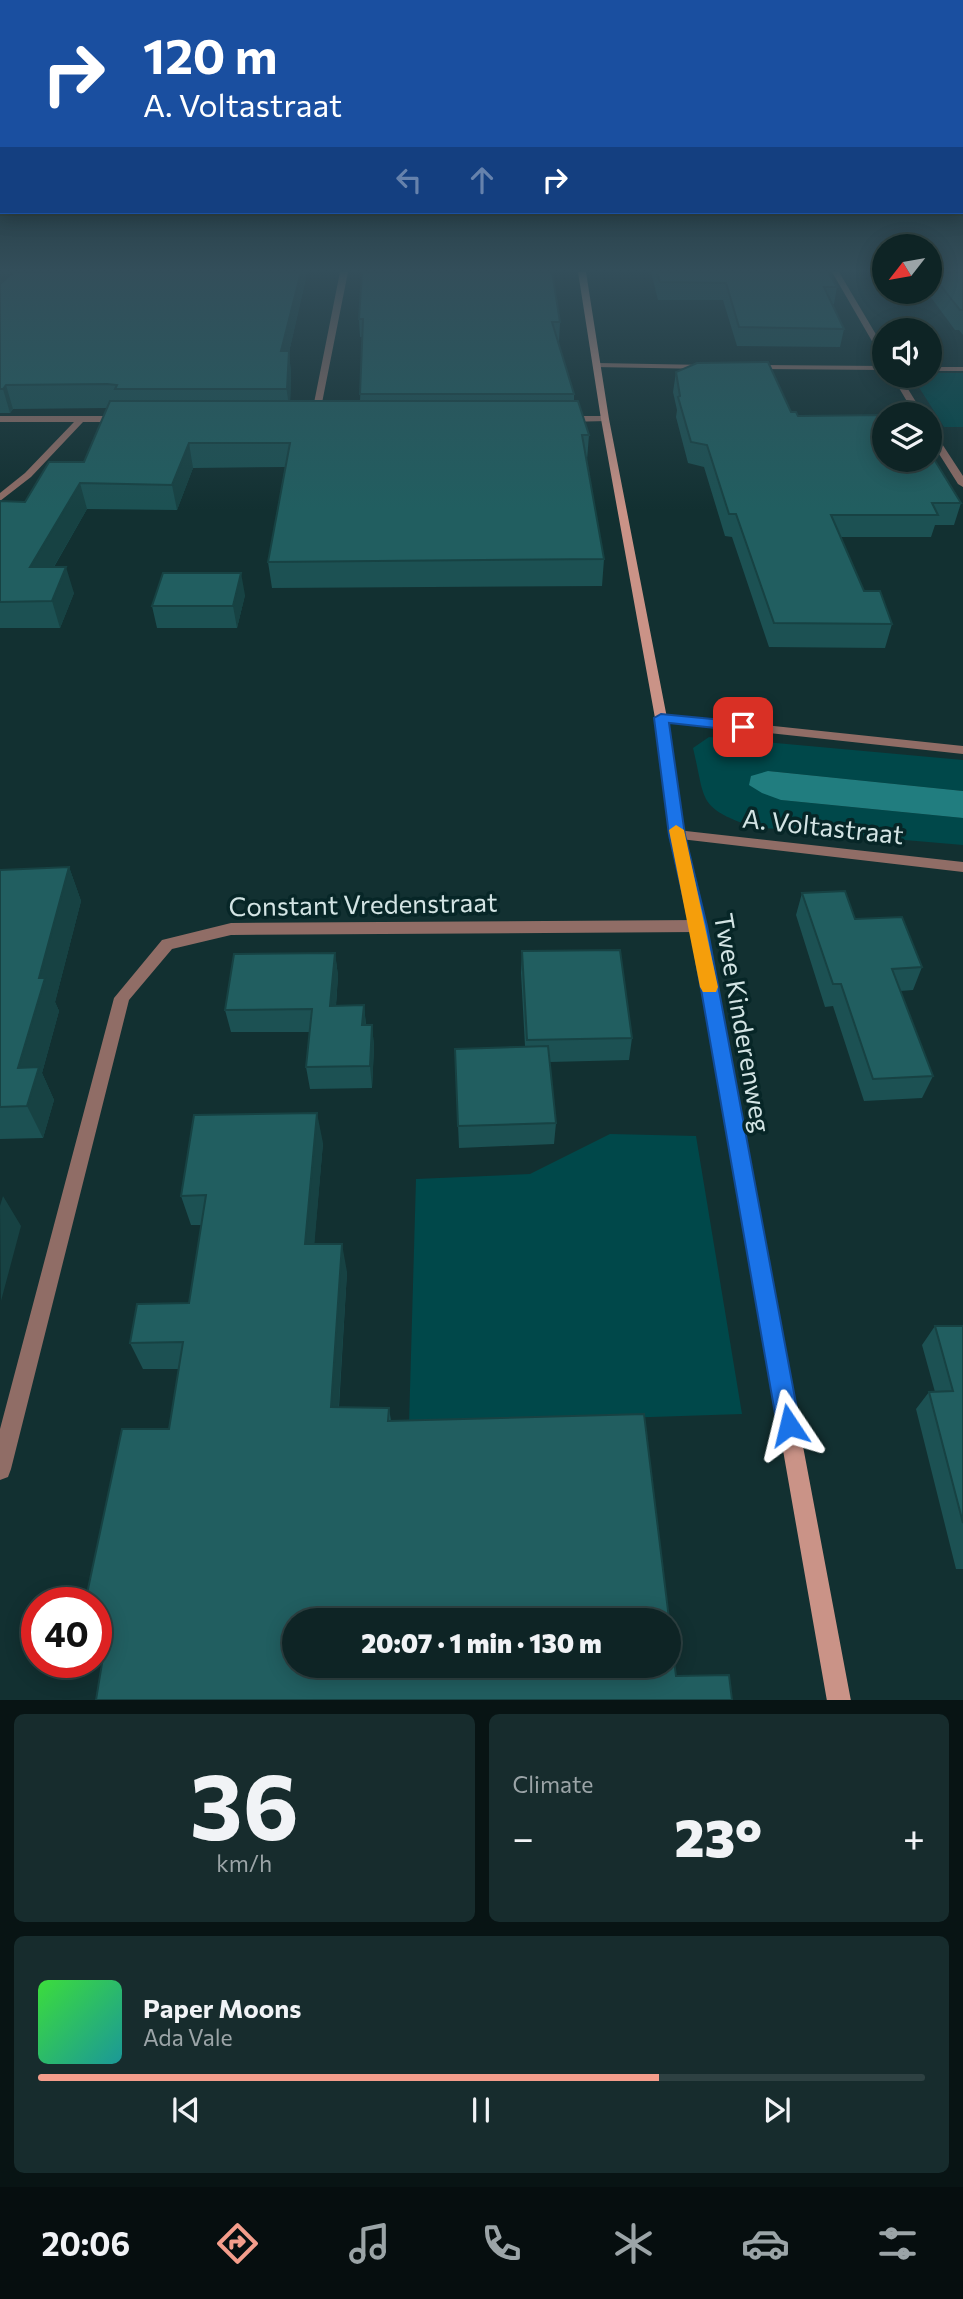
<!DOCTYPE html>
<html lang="en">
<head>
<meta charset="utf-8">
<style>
	:root { --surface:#0e2425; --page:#172c2d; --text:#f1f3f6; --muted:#9ba4a7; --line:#2e4142; --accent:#f49d8b }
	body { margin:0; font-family:Commissioner,sans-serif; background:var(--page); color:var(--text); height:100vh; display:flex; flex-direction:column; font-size:26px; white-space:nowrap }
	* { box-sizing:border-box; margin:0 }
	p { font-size:23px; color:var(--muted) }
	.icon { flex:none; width:38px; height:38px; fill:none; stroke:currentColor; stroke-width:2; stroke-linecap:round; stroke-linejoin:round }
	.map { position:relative; height:1700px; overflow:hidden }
	.sheet { display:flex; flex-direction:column; gap:14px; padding:14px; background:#081414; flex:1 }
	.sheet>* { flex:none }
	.banner { position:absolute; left:0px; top:0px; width:964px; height:214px; box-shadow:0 4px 18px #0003,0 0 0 2px var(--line); background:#1a4fa0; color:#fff; overflow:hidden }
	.needle { width:46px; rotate:239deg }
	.fabs { position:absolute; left:872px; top:234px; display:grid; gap:14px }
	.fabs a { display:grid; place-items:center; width:70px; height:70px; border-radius:50%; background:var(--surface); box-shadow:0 4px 18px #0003,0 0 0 2px var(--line); font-size:35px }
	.speed { position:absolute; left:21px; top:1587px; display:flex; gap:14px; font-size:35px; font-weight:700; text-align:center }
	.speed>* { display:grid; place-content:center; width:91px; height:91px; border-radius:50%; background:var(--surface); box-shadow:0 4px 18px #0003,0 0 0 2px var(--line); line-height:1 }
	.speed .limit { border:10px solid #d22; background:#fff; color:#111 }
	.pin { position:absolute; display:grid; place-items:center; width:60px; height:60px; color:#fff; margin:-30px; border-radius:14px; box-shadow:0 4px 10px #0006 }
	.me { position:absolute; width:77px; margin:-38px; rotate:350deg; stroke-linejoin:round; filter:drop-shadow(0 0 5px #0008) }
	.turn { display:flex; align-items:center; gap:24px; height:147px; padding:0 28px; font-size:32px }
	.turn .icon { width:91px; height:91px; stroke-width:2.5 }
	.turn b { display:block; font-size:49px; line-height:60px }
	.lanes { display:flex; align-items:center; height:66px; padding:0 28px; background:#0003; justify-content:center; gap:35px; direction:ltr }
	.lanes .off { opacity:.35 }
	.big { font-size:52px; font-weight:800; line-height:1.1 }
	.sheet .tile { flex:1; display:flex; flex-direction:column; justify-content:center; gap:10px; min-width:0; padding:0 24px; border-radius:10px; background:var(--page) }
	.sheet .dial { align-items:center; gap:0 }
	.dial b { font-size:91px; line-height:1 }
	.song { display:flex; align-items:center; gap:21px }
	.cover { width:84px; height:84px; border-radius:10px; background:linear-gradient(135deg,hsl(120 70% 55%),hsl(180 70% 35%)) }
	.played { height:7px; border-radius:4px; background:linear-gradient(90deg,var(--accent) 70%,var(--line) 70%) }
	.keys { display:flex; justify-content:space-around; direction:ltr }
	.heat { display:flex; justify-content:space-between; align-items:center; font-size:38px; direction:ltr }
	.sheet .tiles { flex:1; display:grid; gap:14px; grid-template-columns:1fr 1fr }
	.tile:last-child { grid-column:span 2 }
	.trip { position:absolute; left:282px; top:1608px; width:399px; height:70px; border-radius:35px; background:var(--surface); box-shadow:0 4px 18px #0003,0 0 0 2px var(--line); font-weight:800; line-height:70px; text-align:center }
	.tabs { display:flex; height:112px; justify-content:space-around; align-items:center; background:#060e0f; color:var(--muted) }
	.tabs .icon { width:49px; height:49px }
	.tabs .active { color:var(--accent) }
	.tabs b { font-size:32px; color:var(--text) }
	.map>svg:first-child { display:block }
	.green { fill:#00484a }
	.water { fill:#217d7f }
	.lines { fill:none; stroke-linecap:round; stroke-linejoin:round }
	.street { fill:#906d66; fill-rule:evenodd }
	.secondary { fill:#ca9387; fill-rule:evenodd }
	.wall { fill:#1c5153 }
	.shaded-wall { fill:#174243 }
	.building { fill:#215e60; stroke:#174243; stroke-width:2; fill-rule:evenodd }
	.route { fill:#1a73e8; stroke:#114b97; stroke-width:2 }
	.slow { fill:#f59e0b }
	.labels { text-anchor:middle; stroke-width:7; stroke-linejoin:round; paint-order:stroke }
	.street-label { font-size:26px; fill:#d3e4e4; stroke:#072627 }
</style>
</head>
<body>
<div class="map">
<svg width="963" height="1701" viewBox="0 0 963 1701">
	<rect width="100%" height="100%" fill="#123031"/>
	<path class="green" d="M 929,373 L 963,373 L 963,427 L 944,427 L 915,381 L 913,376 L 929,376 Z
		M 709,737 L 963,760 L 963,791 L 768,771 L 781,800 L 963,818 L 963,845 L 753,827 C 697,807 706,802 693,748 Z
		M 610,1134 L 696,1136 L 742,1414 L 409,1425 L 416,1179 L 530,1174 Z"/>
	<path class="water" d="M 768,771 L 963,791 L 963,818 L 781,800 L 762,793 L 749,785 L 751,776 Z"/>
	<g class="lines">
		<path class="street" d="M 340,272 L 348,272 L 319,418 L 315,421 L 311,418 Z
			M 832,272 L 839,272 L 884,348 L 884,357 L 880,355 Z
			M 597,363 L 707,365 L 711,367 L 707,369 L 594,367 L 594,363 Z
			M 749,365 L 884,366 L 884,370 L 752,369 L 749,369 Z
			M 929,367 L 963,367 L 963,371 L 929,371 Z
			M 892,376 L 900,376 L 924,415 L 915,415 Z
			M 0,416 L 121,416 L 125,419 L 121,422 L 83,422 L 31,477 L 0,501 L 0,493 L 25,473 L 74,422 L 0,422 Z
			M 605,416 L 609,419 L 608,421 L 565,422 L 561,419 L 565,416 Z
			M 929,427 L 933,430 L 963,476 L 963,487 L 958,484 L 929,438 Z
			M 661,714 L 963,746 L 963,754 L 657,721 L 655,718 Z
			M 677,830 L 963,862 L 963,872 L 672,838 L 670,835 L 672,832 Z
			M 698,920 L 703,922 L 705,926 L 703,930 L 698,932 L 231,935 L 172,949 L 129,1000 L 11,1469 L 8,1477 L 0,1480 L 0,1429 L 114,998 L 162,940 L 231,923 Z"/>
		<path class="secondary" d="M 578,272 L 586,272 L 609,419 L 667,718 L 684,835 L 705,926 L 851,1701 L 827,1701 L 691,926 L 670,835 L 655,718 L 601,419 Z"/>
	</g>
	<path class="wall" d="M 0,272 L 306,272 L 306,278 L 289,352 L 291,374 L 290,401 L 360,401 L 363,337 L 360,337 L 359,319 L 560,322 L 559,341 L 558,341 L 574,394 L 574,401 L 589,435 L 587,460 L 604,559 L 602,586 L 272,588 L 268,562 L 285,467 L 193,468 L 177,510 L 87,509 L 54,567 L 74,593 L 60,628 L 0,628 L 0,501 L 25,502 L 84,462 L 107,408 L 13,409 L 10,413 L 0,413 Z
		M 651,272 L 828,272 L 837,287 L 834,304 L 832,304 L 844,329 L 840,347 L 737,346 L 723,300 L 658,300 Z
		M 929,272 L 963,272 L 963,335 L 959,330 L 955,330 L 927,292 L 929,292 Z
		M 676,372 L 791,412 L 961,503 L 954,525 L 935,525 L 931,537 L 841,537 L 864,591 L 892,624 L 885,648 L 769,647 L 732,537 L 725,536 L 704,467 L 688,463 L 676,417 L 677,410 L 673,392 Z
		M 245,595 L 237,628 L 157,628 L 152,606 Z
		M 69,867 L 81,901 L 55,1002 L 59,1011 L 42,1073 L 54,1100 L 43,1138 L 0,1139 L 0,870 Z
		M 802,893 L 855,919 L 922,967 L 913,990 L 900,991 L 933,1076 L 922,1098 L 864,1101 L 833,1006 L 825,1007 L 796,915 Z
		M 522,951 L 632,1038 L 629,1060 L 550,1062 L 556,1123 L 554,1144 L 459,1148 L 455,1049 L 525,1046 L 521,973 Z
		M 335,953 L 338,976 L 336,1006 L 364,1005 L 366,1025 L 372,1025 L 374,1047 L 372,1088 L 310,1089 L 306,1067 L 310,1032 L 231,1032 L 225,1010 Z
		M 323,1143 L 314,1244 L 347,1272 L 339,1407 L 389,1408 L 391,1421 L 676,1676 L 732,1700 L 96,1661 L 96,1603 L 169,1429 L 179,1369 L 143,1369 L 130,1343 L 189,1303 L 201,1225 L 191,1225 L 181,1196 Z
		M 935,1326 L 963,1326 L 963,1569 L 956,1569 L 916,1409 L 929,1392 L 935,1392 L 922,1345 Z"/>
	<path class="shaded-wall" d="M 0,272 L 32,272 L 0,298 Z
		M 301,272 L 306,272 L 306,278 L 289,352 L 291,374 L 290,413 L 281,351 Z
		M 6,385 L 13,409 L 10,413 L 3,389 Z
		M 189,443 L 193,468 L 177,510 L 172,485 Z
		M 80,483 L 87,509 L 38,594 L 30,567 Z
		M 66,567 L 74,593 L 60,628 L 52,601 Z
		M 241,573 L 245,595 L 237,628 L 233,606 Z
		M 69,867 L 81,901 L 55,1002 L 59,1011 L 42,1073 L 54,1100 L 43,1138 L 27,1106 L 18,1068 L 39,978 Z
		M 335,953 L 338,976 L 334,1029 L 330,1006 Z
		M 364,1005 L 366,1028 L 362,1025 Z
		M 372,1025 L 374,1047 L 372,1088 L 370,1066 Z
		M 317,1113 L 323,1143 L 312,1272 L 305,1244 Z
		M 3,1196 L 21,1226 L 1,1301 L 0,1206 Z
		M 342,1244 L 347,1272 L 337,1432 L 331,1407 Z"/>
	<path class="building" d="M 14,272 L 301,272 L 281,351 L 289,351 L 287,389 L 115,389 L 117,385 L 107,384 L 6,385 L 3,389 L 0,389 L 0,284 Z
		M 362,272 L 552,272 L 560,322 L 552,322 L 574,394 L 360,394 L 363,319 L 359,319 Z
		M 657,272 L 828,272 L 837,287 L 824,287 L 844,329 L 739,327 L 726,283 L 660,282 Z
		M 930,272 L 963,272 L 963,310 L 960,310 Z
		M 768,362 L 791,412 L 796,412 L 798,416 L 884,415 L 884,460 L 929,460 L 929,451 L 961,503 L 932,503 L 938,515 L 831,515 L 864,591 L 880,591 L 892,624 L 774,623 L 736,514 L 729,514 L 707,445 L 691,442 L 678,397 L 680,396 L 676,372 L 697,363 Z
		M 110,401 L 578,401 L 589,435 L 582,435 L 604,559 L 268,562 L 290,443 L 189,443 L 172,485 L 80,483 L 30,567 L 66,567 L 52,601 L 0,602 L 0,501 L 25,502 L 49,462 L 84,462 Z
		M 163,573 L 241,573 L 233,606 L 152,606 Z
		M 69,867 L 39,978 L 45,978 L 18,1068 L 39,1067 L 27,1106 L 0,1107 L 0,870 Z
		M 845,891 L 855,919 L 902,917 L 922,967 L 892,969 L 933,1076 L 873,1079 L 841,984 L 833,984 L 802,893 Z
		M 620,950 L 632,1038 L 527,1040 L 522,951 Z
		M 335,953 L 330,1006 L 364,1005 L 362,1025 L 372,1025 L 370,1066 L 306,1067 L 312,1009 L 225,1010 L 234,954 Z
		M 548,1046 L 556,1123 L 458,1126 L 455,1049 Z
		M 317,1113 L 305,1244 L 342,1244 L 331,1407 L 389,1408 L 388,1421 L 644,1414 L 676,1676 L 729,1675 L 732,1700 L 96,1700 L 105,1645 L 96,1644 L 96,1603 L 85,1603 L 122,1429 L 169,1429 L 183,1342 L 130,1343 L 137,1304 L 189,1303 L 206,1195 L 181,1196 L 194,1115 ZM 294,1620 L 668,1620 L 668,1666 L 294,1666 Z
		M 935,1326 L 963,1326 L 963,1523 L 929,1392 L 953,1391 Z"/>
	<linearGradient id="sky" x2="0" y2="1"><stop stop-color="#0a1a1b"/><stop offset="0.53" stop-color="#334e5a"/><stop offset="1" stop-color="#334e5a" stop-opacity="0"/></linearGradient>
	<rect width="963" height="510" fill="url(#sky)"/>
	<path class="route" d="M 661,714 L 743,722 L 751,727 L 743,731 L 669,723 L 685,835 L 707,926 L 800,1425 L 797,1434 L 789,1437 L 780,1434 L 777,1425 L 690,926 L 669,835 L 654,718 Z"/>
	<path class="slow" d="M 676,825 L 684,830 L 718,987 L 716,992 L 703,992 L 700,987 L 669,830 Z"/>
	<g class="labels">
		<g class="street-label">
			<text transform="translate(823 827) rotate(6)" y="9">A. Voltastraat</text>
			<text transform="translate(363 905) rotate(-1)" y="9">Constant Vredenstraat</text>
			<text transform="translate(742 1023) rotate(80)" y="9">Twee Kinderenweg</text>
		</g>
	</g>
</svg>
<div class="fabs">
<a><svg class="needle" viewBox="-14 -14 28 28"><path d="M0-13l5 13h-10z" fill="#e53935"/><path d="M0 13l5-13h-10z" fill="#9ba4a7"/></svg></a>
<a><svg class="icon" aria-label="sound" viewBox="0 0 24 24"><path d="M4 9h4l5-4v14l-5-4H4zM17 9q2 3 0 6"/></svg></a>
<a><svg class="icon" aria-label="layers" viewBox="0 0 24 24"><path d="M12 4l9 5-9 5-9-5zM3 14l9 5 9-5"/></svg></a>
</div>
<div class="speed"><div class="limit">40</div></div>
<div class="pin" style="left:743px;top:727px;background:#d93025"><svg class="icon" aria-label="arrive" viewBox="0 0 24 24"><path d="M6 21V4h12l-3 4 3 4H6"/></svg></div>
<svg class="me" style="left:789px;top:1425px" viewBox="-20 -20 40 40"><path d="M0-17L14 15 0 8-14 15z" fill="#1a73e8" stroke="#fff" stroke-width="4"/></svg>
<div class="trip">20:07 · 1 min · 130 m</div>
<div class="banner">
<div class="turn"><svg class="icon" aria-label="right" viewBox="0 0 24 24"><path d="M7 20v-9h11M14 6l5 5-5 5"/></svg><div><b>120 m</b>A. Voltastraat</div></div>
<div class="lanes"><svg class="icon off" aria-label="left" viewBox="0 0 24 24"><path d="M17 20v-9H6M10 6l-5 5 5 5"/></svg><svg class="icon off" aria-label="ahead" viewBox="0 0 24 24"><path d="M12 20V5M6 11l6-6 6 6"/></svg><svg class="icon" aria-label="right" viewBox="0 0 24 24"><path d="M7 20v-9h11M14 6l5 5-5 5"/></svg></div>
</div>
</div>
<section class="sheet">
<div class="tiles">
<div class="tile dial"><b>36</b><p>km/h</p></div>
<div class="tile"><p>Climate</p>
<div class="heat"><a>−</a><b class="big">23°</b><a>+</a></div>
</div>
<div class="tile">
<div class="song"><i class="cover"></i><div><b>Paper Moons</b><p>Ada Vale</p></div></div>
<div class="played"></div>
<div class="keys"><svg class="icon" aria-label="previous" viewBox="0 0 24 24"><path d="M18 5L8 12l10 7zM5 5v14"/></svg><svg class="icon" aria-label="pause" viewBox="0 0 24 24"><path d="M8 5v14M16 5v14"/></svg><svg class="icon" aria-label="next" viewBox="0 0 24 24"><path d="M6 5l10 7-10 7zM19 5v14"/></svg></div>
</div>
</div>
</section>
<nav class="tabs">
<b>20:06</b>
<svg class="icon active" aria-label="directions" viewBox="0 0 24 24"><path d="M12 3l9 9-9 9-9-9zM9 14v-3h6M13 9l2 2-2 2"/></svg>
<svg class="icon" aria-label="music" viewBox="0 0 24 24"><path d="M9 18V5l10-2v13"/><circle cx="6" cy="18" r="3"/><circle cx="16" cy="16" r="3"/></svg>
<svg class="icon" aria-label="phone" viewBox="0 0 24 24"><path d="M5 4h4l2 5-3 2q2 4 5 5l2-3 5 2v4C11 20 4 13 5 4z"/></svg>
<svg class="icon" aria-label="climate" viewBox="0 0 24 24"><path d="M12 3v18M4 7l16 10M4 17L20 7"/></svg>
<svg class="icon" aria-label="car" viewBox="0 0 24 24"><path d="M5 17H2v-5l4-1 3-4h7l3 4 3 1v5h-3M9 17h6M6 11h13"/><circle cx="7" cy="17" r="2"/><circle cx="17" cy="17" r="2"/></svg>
<svg class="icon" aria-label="filters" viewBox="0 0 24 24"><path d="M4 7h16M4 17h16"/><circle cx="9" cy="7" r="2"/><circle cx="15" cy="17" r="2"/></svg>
</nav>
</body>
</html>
